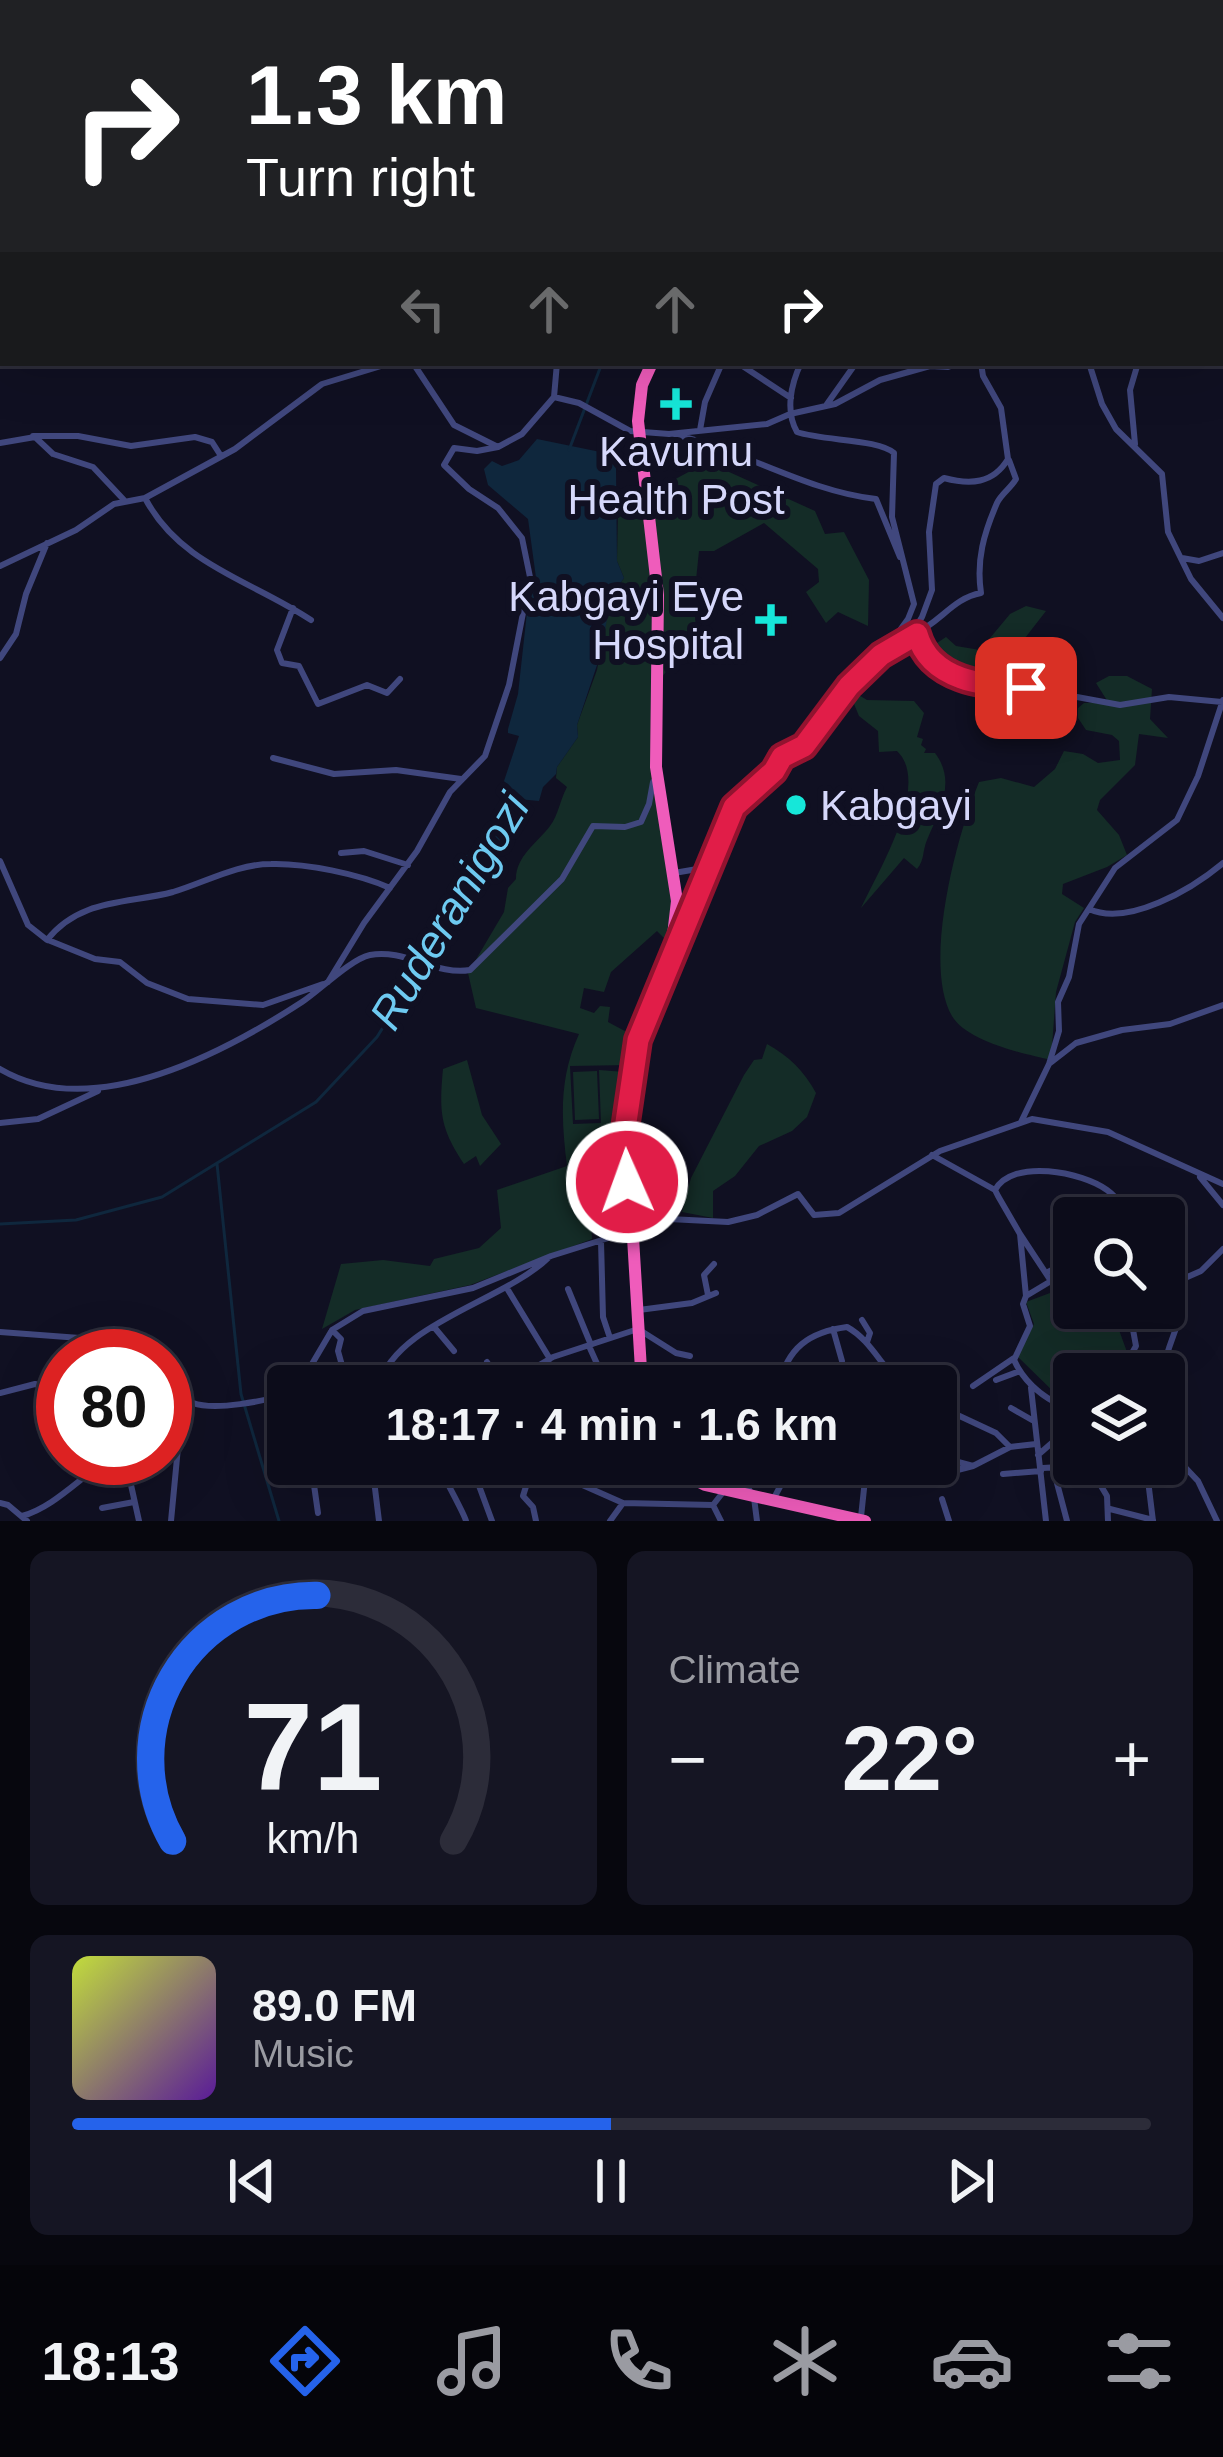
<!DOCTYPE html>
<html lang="en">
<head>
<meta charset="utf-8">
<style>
	:root { --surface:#0c0c1a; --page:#151523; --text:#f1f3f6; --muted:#9a9ba2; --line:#2c2c39; --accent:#2563eb }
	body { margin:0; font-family:Helvetica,sans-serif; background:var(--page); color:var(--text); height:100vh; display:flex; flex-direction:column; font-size:45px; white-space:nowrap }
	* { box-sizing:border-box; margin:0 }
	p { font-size:39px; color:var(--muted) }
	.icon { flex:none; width:66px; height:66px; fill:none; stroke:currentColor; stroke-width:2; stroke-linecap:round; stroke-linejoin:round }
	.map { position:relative; height:1521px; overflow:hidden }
	.panel { display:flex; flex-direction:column; gap:30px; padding:30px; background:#07070e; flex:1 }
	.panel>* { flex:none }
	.hud { position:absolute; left:0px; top:0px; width:1224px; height:366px; box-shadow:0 12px 48px #0002,0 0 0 3px var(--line); background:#202124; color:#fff; overflow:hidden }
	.fabs { position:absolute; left:1053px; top:1197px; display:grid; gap:24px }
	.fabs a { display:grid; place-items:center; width:132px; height:132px; border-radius:12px; background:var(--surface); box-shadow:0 12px 48px #0002,0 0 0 3px var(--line); font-size:60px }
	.speed { position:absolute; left:36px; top:1329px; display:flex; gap:24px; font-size:60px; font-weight:700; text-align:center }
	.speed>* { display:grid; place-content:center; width:156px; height:156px; border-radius:50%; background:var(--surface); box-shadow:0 12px 48px #0002,0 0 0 3px var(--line); line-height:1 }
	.speed .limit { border:18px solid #d22; background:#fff; color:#111 }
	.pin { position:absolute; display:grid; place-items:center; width:102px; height:102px; color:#fff; margin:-51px; border-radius:24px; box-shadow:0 6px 18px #0006 }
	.me { position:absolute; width:132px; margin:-66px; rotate:358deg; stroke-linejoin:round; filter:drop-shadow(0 0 9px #0008) }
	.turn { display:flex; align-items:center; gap:42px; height:252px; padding:0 48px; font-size:54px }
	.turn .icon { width:156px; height:156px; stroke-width:2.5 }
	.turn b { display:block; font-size:84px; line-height:102px }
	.lanes { display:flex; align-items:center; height:114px; padding:0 48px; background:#0003; justify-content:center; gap:60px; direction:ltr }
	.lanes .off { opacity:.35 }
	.big { font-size:90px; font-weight:800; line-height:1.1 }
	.panel .card { flex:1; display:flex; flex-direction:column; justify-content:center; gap:18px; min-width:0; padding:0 42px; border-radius:18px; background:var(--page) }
	.panel .dial { align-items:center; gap:0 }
	.dial svg { height:312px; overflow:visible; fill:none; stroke:var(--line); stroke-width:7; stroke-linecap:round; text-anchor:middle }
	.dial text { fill:var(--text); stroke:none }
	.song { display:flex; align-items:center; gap:36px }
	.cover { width:144px; height:144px; border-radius:18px; background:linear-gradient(135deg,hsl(70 70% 55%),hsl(270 70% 35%)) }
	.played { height:12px; border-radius:6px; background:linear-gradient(90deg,var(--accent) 50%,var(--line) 50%) }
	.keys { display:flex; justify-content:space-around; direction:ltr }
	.heat { display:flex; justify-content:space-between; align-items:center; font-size:66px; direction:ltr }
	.panel .tiles { flex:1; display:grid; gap:30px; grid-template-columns:1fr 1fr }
	.card:last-child { grid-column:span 2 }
	.trip { position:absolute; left:267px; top:1365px; width:690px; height:120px; border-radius:12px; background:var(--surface); box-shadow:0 12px 48px #0002,0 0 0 3px var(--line); font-weight:800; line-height:120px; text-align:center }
	.menu { display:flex; height:192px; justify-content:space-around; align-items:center; background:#05050a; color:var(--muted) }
	.menu .icon { width:84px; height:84px }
	.menu .on { color:var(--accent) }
	.menu b { font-size:54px; color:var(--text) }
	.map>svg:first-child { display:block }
	.green { fill:#142c27 }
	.water { fill:#0f273d }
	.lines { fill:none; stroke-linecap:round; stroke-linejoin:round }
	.stream { stroke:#0f273d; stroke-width:3 }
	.minor { stroke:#40477d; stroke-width:6 }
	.highway { stroke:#ef5cbb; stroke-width:12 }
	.route-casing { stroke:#92132f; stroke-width:30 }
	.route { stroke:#e11d48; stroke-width:21 }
	.poi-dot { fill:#16e7d9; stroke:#101022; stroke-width:4.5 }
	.labels { text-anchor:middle; stroke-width:12; stroke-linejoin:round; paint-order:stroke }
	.poi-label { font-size:42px; fill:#d6d8fb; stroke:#101022 }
	.water-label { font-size:45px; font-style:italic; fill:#6ecaf1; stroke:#101022 }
</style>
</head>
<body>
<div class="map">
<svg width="1223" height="1521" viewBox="0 0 1223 1521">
	<rect width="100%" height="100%" fill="#101022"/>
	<path class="green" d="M 707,462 L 815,511 L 825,534 L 844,532 L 869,580 L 868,626 L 838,612 L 826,623 L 806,592 L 819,582 L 818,569 L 764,523 L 714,551 L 699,551 L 693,609 L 707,622 L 661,678 L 657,732 L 673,866 L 670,944 L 657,931 L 611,972 L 604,992 L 584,988 L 580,1008 L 594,1013 L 600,1006 L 610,1007 L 608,1022 L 636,1037 L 629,1065 L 570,1066 L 573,1124 L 601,1123 L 599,1070 L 625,1072 L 619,1164 L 597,1167 L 601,1198 L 590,1201 L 592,1239 L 470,1285 L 355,1310 L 322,1329 L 341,1264 L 383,1260 L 430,1266 L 434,1259 L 479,1248 L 501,1228 L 497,1190 L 567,1166 C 561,1118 559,1078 579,1034 L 476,1008 L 468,973 L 504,912 L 508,888 L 516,879 C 516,856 537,843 550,826 C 558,816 560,800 567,787 L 556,778 L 557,767 L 578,737 L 577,725 L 597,670 L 611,596 L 624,578 L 617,561 L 618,510 Z
		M 1026,606 L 1046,611 L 1018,647 L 1004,682 C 947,679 950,683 913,637 L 918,633 L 929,635 L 937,643 L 946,637 L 956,646 L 980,650 L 1010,614 Z
		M 1109,676 L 1127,676 L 1152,689 L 1150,719 L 1168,738 L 1139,734 L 1135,765 L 1100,800 L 1097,810 L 1119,835 L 1127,855 L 1107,867 L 1063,884 L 1062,894 L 1084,908 L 1075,922 L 1056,992 L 1051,1060 C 1024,1054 966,1041 952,1016 C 922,964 957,835 979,782 L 1001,778 L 1034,787 L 1055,769 L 1064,751 L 1083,754 L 1098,763 L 1120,760 L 1119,741 L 1112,735 L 1086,730 L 1078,718 L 1078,708 L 1084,703 L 1108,702 L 1096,683 Z
		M 857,694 L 867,700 L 914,701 L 924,713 L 917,737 L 923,739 L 921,745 L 926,749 L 924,753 L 935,753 C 957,782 939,811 927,840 C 922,852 925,859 917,869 L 904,858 L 861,908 C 877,873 932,784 897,751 L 879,752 L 878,731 L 859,716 L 852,699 Z
		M 767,1044 C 789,1056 804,1071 816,1093 L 807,1117 L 792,1131 L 759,1146 L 735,1176 L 713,1191 L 713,1218 L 682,1212 L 691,1178 L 744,1075 L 754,1060 L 762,1059 Z
		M 467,1060 L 482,1115 L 501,1144 L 480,1166 L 476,1156 L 464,1164 C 440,1128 439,1112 443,1069 Z
		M 597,1071 L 599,1119 L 575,1120 L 573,1072 Z
		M 1074,1284 L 1074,1308 L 1111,1308 L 1127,1352 L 1121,1354 L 1116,1374 L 1074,1374 L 1074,1394 L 1062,1400 L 1016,1355 L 1034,1324 L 1026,1302 Z"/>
	<path class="water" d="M 537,439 L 620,456 L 616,468 L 617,561 L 624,578 L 611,596 L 601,653 L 577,725 L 578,737 L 557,767 L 556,774 L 543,787 L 539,801 L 518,799 L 513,803 C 529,826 517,843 494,856 L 489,850 L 478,862 L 463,865 L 461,859 L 487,842 L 496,806 L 503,804 L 513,791 L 504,781 L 519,736 L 508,733 L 508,729 L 518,694 L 528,603 L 537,585 L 528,519 L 488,485 L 484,469 L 492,461 L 502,466 L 519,460 Z"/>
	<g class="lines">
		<path class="stream" d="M 847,3 L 850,0
			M 0,210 L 3,209
			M 569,450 L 602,363
			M 217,1164 L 241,1394 L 279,1521
			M 0,1224 L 76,1220 L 162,1197 L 316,1102 L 377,1037 L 492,853"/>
		<path class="minor" d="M 421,0 L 422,3
			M 211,3 L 219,0
			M 1003,3 L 1007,0
			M 1126,3 L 1127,0
			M 0,17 L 3,17
			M 0,291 L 3,290
			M 413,363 L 454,425 L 498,447 L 522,434 L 554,397 L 557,363
			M 738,363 L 791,398
			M 801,363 C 791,384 785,411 797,432 C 823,441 879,439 894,453 L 892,517 L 914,604 L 908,619 L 887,648
			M 1089,363 L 1102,404 L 1116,429 L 1162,474 L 1168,532 L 1191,579 L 1223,618
			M 554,397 L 579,403 L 630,431 L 669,434 L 767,424 L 790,414 L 835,404 L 880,380 L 930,366 L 948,367 L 959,363
			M 827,404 L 856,363
			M 700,430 L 705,402 L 722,363
			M 676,435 C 745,451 806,491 876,499 L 900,557
			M 33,436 L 78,436 L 131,446 L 195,437 L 212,442 L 221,456
			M 0,443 L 35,437 L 53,454 L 93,467 L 124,500
			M 1135,444 L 1130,390 L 1138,363
			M 145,498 C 180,565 251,580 311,620
			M 1182,558 L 1199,561 L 1223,553
			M 0,566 L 76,530 L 114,504 L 145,498 L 235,449 L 322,384 L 391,363
			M 293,608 L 277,650 L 282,663 L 299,666 L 318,704 L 367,685 L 387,693 L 400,679
			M 917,633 L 924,650 L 942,669 L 994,686 L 1034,689 L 1120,705 L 1169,697 L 1222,702
			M 914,634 C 940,623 953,598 981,593 C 976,560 984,533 997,503 C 1001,494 1011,488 1016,479 L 1009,460
			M 0,658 L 16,634 L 26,594 L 47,543
			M 273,758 L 334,774 L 396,770 L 461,779
			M 341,853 L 364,851 L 408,865
			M 0,861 L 28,925 L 47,940 C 80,898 128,904 173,892 C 206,882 237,864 271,864 C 305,863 359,874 390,888
			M 674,873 L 709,867 L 734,807 L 774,771 L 782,757 L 804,745 L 849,686 L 887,649 L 911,635 L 922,617 L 932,590 L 929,532 L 936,484 L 944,478 C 970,485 993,484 1008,459 L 1001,408 L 983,376 L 981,363
			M 1089,909 C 1128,927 1192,889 1223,863
			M 48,940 L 95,959 L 120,962 L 147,983 L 188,999 L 263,1005 L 323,984
			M 677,947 L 709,867
			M 328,982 L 364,923 L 417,851 L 450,792 L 485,756 L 509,685 L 530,577 L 522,538 L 498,508 L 469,489 L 444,465 L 454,448 L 477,451 L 498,447
			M 1049,1064 L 1059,1031 L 1058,1002 L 1069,977 L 1079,924 L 1115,868 L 1177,820 L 1198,776 L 1223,700
			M 0,1069 C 92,1123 222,1054 302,1002 C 320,990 351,959 370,955 C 404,948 436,976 470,970 L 562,879 L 593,826 L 625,827 L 641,822 L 649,804 L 653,782
			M 1021,1122 L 1049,1064 L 1076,1043 L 1122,1030 L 1170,1024 L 1223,1005
			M 0,1123 L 38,1119 L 98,1091
			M 932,1155 L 995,1190 L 998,1196 L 1020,1234 L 1026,1296 L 1023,1304 L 1030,1326 L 1014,1360 C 1024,1382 1041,1396 1062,1406 L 1074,1402
			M 1200,1177 L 1223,1205
			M 995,1190 C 1013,1158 1082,1172 1107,1190 C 1117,1197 1125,1209 1133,1218
			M 1020,1234 L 1051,1281
			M 601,1241 L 603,1317 L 610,1338
			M 1046,1273 L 1054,1269 L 1065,1222 L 1078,1208
			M 1185,1278 L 1201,1271 L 1223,1249
			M 568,1289 L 591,1345
			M 508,1290 L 550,1359
			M 708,1295 L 704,1275 L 714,1264
			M 1026,1296 L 1051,1281 L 1074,1275
			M 639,1310 L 692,1303 L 716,1293
			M 862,1320 L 870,1333 L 867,1342
			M 434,1327 L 454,1351
			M 833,1329 L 842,1361
			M 332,1330 L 341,1339 L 338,1351 L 343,1369 L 368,1386
			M 0,1332 L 93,1339 L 139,1356
			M 589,1346 L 607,1386
			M 487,1362 L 502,1386
			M 1120,1374 L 1136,1346 L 1129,1308
			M 1162,1374 C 1170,1326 1207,1290 1164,1248
			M 165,1376 C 173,1385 181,1398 193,1403 C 215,1411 265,1401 288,1394
			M 996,1380 L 1020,1371
			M 299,1386 L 332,1330 L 363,1311 L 473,1288 L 551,1256 L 669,1219 L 728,1222 L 757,1215 L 798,1194 L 814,1215 L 839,1213 L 940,1151 L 1032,1119 L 1108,1132 L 1223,1184
			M 379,1386 C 394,1324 504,1301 548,1258
			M 503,1386 L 553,1357 L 638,1329 L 676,1353 L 690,1356
			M 779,1386 C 787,1348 809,1332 847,1327 C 871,1340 882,1368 903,1386
			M 973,1386 L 1014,1358
			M 1031,1388 L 1046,1521
			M 165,1392 L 179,1437 L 171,1521
			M 0,1393 L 35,1384 L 63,1392
			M 936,1405 L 996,1433 L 1010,1447
			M 1011,1408 L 1032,1420
			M 47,1410 L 59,1390
			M 1164,1445 L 1198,1481 L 1217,1521
			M 1038,1455 L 1054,1441
			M 936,1456 L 973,1466 L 1010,1447 L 1036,1444
			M 125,1458 L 139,1521
			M 311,1464 L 318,1513
			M 372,1464 L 379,1521
			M 436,1464 C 440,1468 465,1516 466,1521
			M 471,1464 L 492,1521
			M 533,1464 L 523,1496 L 533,1507 L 536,1521
			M 535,1464 L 623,1503 L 713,1505 L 724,1491
			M 862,1464 C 885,1485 945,1474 973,1466
			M 1146,1464 L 1153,1521
			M 1043,1468 L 1075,1466 L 1092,1471 L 1107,1496 L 1108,1521
			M 1053,1468 L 1067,1521
			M 1003,1474 L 1041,1471
			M 750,1491 L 745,1483 L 757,1464
			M 754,1498 L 757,1521
			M 774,1498 L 792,1464
			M 942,1499 L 949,1521
			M 0,1503 L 8,1505 L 27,1521
			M 713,1505 L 721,1521
			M 102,1508 L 134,1502
			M 1110,1509 L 1153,1520
			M 22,1516 C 55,1507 82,1475 111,1458
			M 861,1517 L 866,1470
			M 610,1521 L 623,1503"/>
		<path class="highway" d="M 932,3 L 932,0
			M 642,1386 L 626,1122 L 638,1040 L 671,953 L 677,901 L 656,767 L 658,595 L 638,421 L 642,385 L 652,363
			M 665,1464 L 705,1485 L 865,1521"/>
	</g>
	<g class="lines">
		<defs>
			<path id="route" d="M 627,1182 L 626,1122 L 638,1040 L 734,807 L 774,771 L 782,757 L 804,746 L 849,686 L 881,655 L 917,634 C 930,681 985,686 1026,688"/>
		</defs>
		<use href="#route" class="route-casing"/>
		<use href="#route" class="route"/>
	</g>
	<g class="poi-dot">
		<path d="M670 386h12v12h12v12h-12v12h-12v-12h-12v-12h12z"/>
		<path d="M765 602h12v12h12v12h-12v12h-12v-12h-12v-12h12z"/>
		<circle cx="796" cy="805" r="12"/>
	</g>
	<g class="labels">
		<g class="poi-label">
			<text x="676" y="466">Kavumu<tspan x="676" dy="48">Health Post</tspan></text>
			<text x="744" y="611" text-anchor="end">Kabgayi Eye<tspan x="744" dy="48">Hospital</tspan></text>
			<text x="820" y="820" text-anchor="start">Kabgayi</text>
		</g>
		<g class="water-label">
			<text transform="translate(449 911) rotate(-59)" y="16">Ruderanigozi</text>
		</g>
	</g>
</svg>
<div class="fabs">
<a><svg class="icon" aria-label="search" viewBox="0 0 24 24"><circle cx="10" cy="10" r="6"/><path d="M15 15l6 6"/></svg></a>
<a><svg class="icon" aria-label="layers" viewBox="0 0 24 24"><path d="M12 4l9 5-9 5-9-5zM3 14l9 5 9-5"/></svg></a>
</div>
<div class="speed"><div class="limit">80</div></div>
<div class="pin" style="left:1026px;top:688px;background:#d93025"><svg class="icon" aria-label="arrive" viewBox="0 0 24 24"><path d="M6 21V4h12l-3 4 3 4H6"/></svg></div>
<svg class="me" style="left:627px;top:1182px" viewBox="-20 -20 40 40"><circle r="17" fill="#e11d48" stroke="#fff" stroke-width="3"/><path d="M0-11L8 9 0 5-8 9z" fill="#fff"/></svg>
<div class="trip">18:17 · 4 min · 1.6 km</div>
<div class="hud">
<div class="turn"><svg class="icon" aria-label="right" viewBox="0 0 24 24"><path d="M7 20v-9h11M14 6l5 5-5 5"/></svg><div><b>1.3 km</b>Turn right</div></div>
<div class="lanes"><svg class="icon off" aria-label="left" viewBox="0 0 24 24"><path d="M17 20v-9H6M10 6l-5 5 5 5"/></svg><svg class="icon off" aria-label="ahead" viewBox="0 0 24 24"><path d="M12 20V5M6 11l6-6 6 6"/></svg><svg class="icon off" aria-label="ahead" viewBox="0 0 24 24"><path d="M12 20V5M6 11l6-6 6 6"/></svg><svg class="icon" aria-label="right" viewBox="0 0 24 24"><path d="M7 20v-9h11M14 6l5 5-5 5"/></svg></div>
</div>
</div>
<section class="panel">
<div class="tiles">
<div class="card dial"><svg viewBox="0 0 100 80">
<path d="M14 69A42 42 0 1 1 86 69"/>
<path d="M14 69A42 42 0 0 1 51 6" stroke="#2563eb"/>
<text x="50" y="56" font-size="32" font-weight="700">71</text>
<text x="50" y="72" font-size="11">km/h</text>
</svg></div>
<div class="card"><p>Climate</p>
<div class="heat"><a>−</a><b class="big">22°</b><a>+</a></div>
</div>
<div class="card">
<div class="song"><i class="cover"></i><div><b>89.0 FM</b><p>Music</p></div></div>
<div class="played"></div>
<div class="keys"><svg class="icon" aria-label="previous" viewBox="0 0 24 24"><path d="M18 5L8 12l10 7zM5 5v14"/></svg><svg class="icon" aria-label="pause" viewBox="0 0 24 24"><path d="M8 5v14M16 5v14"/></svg><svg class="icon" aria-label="next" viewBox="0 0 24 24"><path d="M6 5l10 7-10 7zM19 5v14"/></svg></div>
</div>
</div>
</section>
<nav class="menu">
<b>18:13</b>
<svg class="icon on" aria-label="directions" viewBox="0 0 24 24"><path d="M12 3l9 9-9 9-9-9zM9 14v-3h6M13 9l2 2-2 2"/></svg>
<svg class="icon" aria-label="music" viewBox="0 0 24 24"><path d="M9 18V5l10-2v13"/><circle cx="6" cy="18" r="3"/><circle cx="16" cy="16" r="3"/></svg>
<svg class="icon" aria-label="phone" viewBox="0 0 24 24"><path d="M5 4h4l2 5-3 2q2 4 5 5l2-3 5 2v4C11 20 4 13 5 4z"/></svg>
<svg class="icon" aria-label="climate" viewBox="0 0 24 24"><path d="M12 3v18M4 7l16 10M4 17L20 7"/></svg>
<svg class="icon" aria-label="car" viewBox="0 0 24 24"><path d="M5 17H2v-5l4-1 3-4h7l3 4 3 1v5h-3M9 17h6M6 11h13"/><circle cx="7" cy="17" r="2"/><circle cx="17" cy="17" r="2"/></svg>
<svg class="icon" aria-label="filters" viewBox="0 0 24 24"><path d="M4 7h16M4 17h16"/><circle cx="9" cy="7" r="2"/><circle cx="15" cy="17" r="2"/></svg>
</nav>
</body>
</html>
